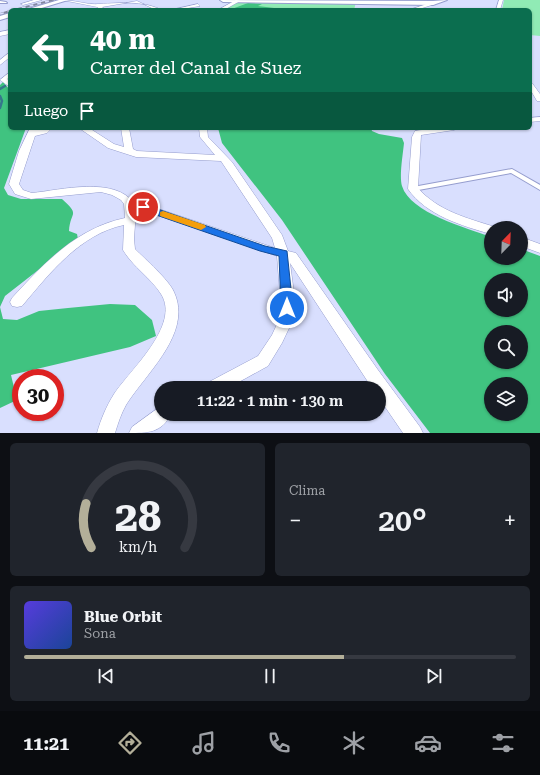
<!DOCTYPE html>
<html lang="es">
<head>
<meta charset="utf-8">
<style>
	:root { --surface:#171b24; --page:#20242c; --text:#f1f3f6; --muted:#9ea1a6; --line:#363941; --accent:#b3af99 }
	body { margin:0; font-family:"Roboto Serif",serif; background:var(--page); color:var(--text); height:100vh; display:flex; flex-direction:column; font-size:15px; white-space:nowrap }
	* { box-sizing:border-box; margin:0 }
	p { font-size:13px; color:var(--muted) }
	.icon { flex:none; width:22px; height:22px; fill:none; stroke:currentColor; stroke-width:2; stroke-linecap:round; stroke-linejoin:round }
	.map { position:relative; height:433px; overflow:hidden }
	.panel { display:flex; flex-direction:column; gap:10px; padding:10px; background:#0d0f14; flex:1 }
	.panel>* { flex:none }
	.top-card { position:absolute; left:8px; top:8px; width:524px; height:122px; border-radius:6px; box-shadow:0 1px 3px #0004; background:#0b6e4f; color:#fff; overflow:hidden }
	.needle { width:26px; rotate:23deg }
	.fabs { position:absolute; left:484px; top:221px; display:grid; gap:8px }
	.fabs a { display:grid; place-items:center; width:44px; height:44px; border-radius:50%; background:var(--surface); box-shadow:0 1px 3px #0004; font-size:20px }
	.speed { position:absolute; left:12px; top:369px; display:flex; gap:8px; font-size:20px; font-weight:700; text-align:center }
	.speed>* { display:grid; place-content:center; width:52px; height:52px; border-radius:50%; background:var(--surface); box-shadow:0 1px 3px #0004; line-height:1 }
	.speed .limit { border:6px solid #d22; background:#fff; color:#111 }
	.pin { position:absolute; display:grid; place-items:center; width:34px; height:34px; color:#fff; margin:-17px; border:2px solid #fff; border-radius:50%; box-shadow:0 1px 4px #0007 }
	.me { position:absolute; width:44px; margin:-22px; rotate:0deg; stroke-linejoin:round; filter:drop-shadow(0 0 3px #0008) }
	.turn { display:flex; align-items:center; gap:14px; height:84px; padding:0 16px; font-size:18px }
	.turn .icon { width:52px; height:52px; stroke-width:2.5 }
	.turn b { display:block; font-size:28px; line-height:34px }
	.then { display:flex; align-items:center; height:38px; padding:0 16px; background:#0003; gap:8px; font-size:15px }
	.big { font-size:30px; font-weight:600; line-height:1.1 }
	.panel .card { flex:1; display:flex; flex-direction:column; justify-content:center; gap:6px; min-width:0; padding:0 14px; border-radius:6px; background:var(--page) }
	.panel .dial { align-items:center; gap:0 }
	.dial svg { height:104px; overflow:visible; fill:none; stroke:var(--line); stroke-width:7; stroke-linecap:round; text-anchor:middle }
	.dial text { fill:var(--text); stroke:none }
	.song { display:flex; align-items:center; gap:12px }
	.cover { width:48px; height:48px; border-radius:6px; background:linear-gradient(135deg,hsl(250 70% 55%),hsl(220 70% 35%)) }
	.played { height:4px; border-radius:2px; background:linear-gradient(90deg,var(--accent) 65%,var(--line) 65%) }
	.keys { display:flex; justify-content:space-around; direction:ltr }
	.heat { display:flex; justify-content:space-between; align-items:center; font-size:22px; direction:ltr }
	.panel .tiles { flex:1; display:grid; gap:10px; grid-template-columns:1fr 1fr }
	.card:last-child { grid-column:span 2 }
	.trip { position:absolute; left:154px; top:381px; width:232px; height:40px; border-radius:20px; background:var(--surface); box-shadow:0 1px 3px #0004; font-weight:600; line-height:40px; text-align:center }
	.dock { display:flex; height:64px; justify-content:space-around; align-items:center; background:#090b0e; color:var(--muted) }
	.dock .icon { width:28px; height:28px }
	.dock .selected { color:var(--accent) }
	.dock b { font-size:18px; color:var(--text) }
	.map>svg:first-child { display:block }
	.green { fill:#90ebb5 }
	.forest { fill:#40c380; fill-rule:evenodd }
	.lines { fill:none; stroke-linecap:round; stroke-linejoin:round }
	.stream { stroke:#36768b; stroke-width:2.5 }
	.pedestrian-casing { stroke:#959dce; stroke-width:2 }
	.minor-casing { stroke:#959dce; stroke-width:1 }
	.tertiary-casing { stroke:#959dce; stroke-width:2 }
	.pedestrian { fill:#fff; fill-rule:evenodd }
	.minor { fill:#fff; fill-rule:evenodd }
	.tertiary { fill:#fff; fill-rule:evenodd }
	.rail-casing { stroke:#8387a1; stroke-width:2 }
	.rail { stroke:#d9dffe; stroke-width:1.5; stroke-dasharray:4; stroke-linecap:butt }
	.route { fill:#1a73e8; stroke:#114b97 }
	.slow { fill:#f59e0b }
</style>
</head>
<body>
<div class="map">
<svg width="540" height="433" viewBox="0 0 540 433">
	<rect width="100%" height="100%" fill="#d9dffe"/>
	<path class="green" d="M 504,0 L 540,0 L 540,36 L 530,35 L 530,10 L 502,10 Z
		M 238,1 L 356,2 L 354,10 L 220,10 Z"/>
	<path class="forest" d="M 248,3 L 262,4 L 258,6 L 274,8 L 273,10 L 229,10 Z
		M 3,82 L 10,90 L 10,128 L 26,128 L 4,188 L 8,195 L 21,199 L 62,199 C 81,216 70,211 69,231 L 77,234 L 78,239 L 5,296 L 0,307 L 3,319 L 17,320 L 39,311 L 68,308 L 110,304 L 135,305 L 152,320 L 156,336 L 130,347 L 11,375 L 17,400 L 0,408 L 0,85 Z
		M 218,128 L 359,130 L 362,128 L 371,128 L 372,131 L 379,134 L 402,138 L 404,143 C 403,154 399,176 402,186 C 410,213 467,228 491,237 L 491,258 L 521,258 L 521,249 L 540,256 L 540,433 L 430,433 L 385,374 L 282,220 L 222,143 ZM 491,280 L 521,280 L 521,310 L 491,310 ZM 491,332 L 521,332 L 521,362 L 491,362 ZM 491,384 L 521,384 L 521,414 L 491,414 Z"/>
	<g class="lines">
		<path class="stream" d="M 0,89 L 5,86
			M 0,96 L 2,101 L 0,108"/>
		<defs>
			<path id="pedestrian" d="M 0,1 L 6,2 L 7,3 L 0,3 Z
				M 512,169 L 540,185 L 540,190 L 511,173 L 413,191 L 409,189 L 413,187 Z"/>
			<path id="minor" d="M 34,0 L 42,0 L 23,5 L 21,4 Z
				M 62,0 C 74,0 87,5 99,4 C 123,3 140,0 162,10 L 156,10 L 137,1 L 102,7 L 106,10 L 101,10 L 97,7 Z
				M 236,0 L 240,1 L 224,10 L 218,10 Z
				M 499,0 L 503,0 L 500,10 L 496,10 Z
				M 433,2 L 435,4 L 416,10 L 409,10 Z
				M 198,4 L 200,6 L 176,10 L 176,9 Z
				M 10,30 L 10,34 L 0,36 L 0,32 Z
				M 10,52 L 10,57 L 0,65 L 0,60 Z
				M 10,72 L 10,77 L 7,79 L 10,81 L 10,87 L 0,80 Z
				M 530,82 L 532,83 L 540,94 L 540,101 L 537,101 L 530,89 Z
				M 540,117 L 540,121 L 530,122 L 530,118 Z
				M 30,128 L 38,128 L 37,130 L 52,128 L 47,133 L 35,136 L 19,184 L 23,190 L 32,193 C 61,190 114,176 134,203 L 147,205 L 275,248 L 272,238 L 221,161 L 136,157 L 108,148 L 79,128 L 89,128 L 114,144 L 124,147 L 121,128 L 129,128 L 133,149 L 137,151 L 215,155 L 200,137 L 199,128 L 207,128 L 208,137 L 232,162 L 282,235 L 288,251 L 296,253 L 378,370 L 420,427 L 423,433 L 403,433 L 379,398 L 379,388 L 372,388 L 290,263 L 294,293 L 292,322 L 282,343 L 268,366 L 228,388 L 205,388 L 207,383 L 258,356 L 272,335 L 278,322 L 280,293 L 277,256 L 142,210 L 136,210 L 134,239 L 135,249 C 145,259 169,280 174,292 C 193,333 146,373 126,405 C 121,414 118,423 115,433 L 97,433 C 101,419 106,407 114,394 C 130,370 181,325 161,294 C 151,278 133,267 123,250 L 124,225 C 80,234 49,274 22,306 L 17,307 L 12,306 L 10,302 L 12,298 C 44,263 77,228 125,218 L 124,204 L 121,200 L 112,195 L 101,192 L 31,199 L 15,194 L 9,184 L 19,151 Z
				M 436,128 L 458,128 L 454,130 L 421,135 L 418,188 C 438,211 467,218 495,227 L 491,228 L 491,234 C 462,226 426,215 408,189 L 412,137 L 415,131 Z
				M 521,237 L 540,244 L 540,253 L 521,246 Z
				M 161,406 L 161,414 L 171,414 C 162,433 147,433 129,433 L 132,427 Z"/>
			<path id="tertiary" d="M 59,0 L 68,0 L 35,10 L 25,10 Z
				M 220,0 L 433,1 L 447,0 L 433,5 L 223,2 Z
				M 10,13 L 10,17 L 0,20 L 0,16 Z"/>
		</defs>
		<use href="#pedestrian" class="pedestrian-casing"/>
		<use href="#minor" class="minor-casing"/>
		<use href="#tertiary" class="tertiary-casing"/>
		<use href="#pedestrian" class="pedestrian"/>
		<use href="#minor" class="minor"/>
		<use href="#tertiary" class="tertiary"/>
		<defs>
			<path id="rail" d="M 14,10 L 53,0
				M 0,14 L 10,11"/>
		</defs>
		<use href="#rail" class="rail-casing"/>
		<use href="#rail" class="rail"/>
	</g>
	<path class="route" d="M 143,204 L 265,246 L 287,251 L 293,308 L 291,311 L 283,311 L 281,308 L 279,256 L 260,251 L 139,209 L 138,207 Z"/>
	<path class="slow" d="M 163,211 L 205,225 L 206,227 L 201,230 L 160,216 L 160,212 Z"/>
</svg>
<div class="fabs">
<a><svg class="needle" viewBox="-14 -14 28 28"><path d="M0-13l5 13h-10z" fill="#e53935"/><path d="M0 13l5-13h-10z" fill="#9ea1a6"/></svg></a>
<a><svg class="icon" aria-label="sound" viewBox="0 0 24 24"><path d="M4 9h4l5-4v14l-5-4H4zM17 9q2 3 0 6"/></svg></a>
<a><svg class="icon" aria-label="search" viewBox="0 0 24 24"><circle cx="10" cy="10" r="6"/><path d="M15 15l6 6"/></svg></a>
<a><svg class="icon" aria-label="layers" viewBox="0 0 24 24"><path d="M12 4l9 5-9 5-9-5zM3 14l9 5 9-5"/></svg></a>
</div>
<div class="speed"><div class="limit">30</div></div>
<div class="pin" style="left:143px;top:207px;background:#d93025"><svg class="icon" aria-label="arrive" viewBox="0 0 24 24"><path d="M6 21V4h12l-3 4 3 4H6"/></svg></div>
<svg class="me" style="left:287px;top:308px" viewBox="-20 -20 40 40"><circle r="17" fill="#1a73e8" stroke="#fff" stroke-width="3"/><path d="M0-11L8 9 0 5-8 9z" fill="#fff"/></svg>
<div class="trip">11:22 · 1 min · 130 m</div>
<div class="top-card">
<div class="turn"><svg class="icon" aria-label="left" viewBox="0 0 24 24"><path d="M17 20v-9H6M10 6l-5 5 5 5"/></svg><div><b>40 m</b>Carrer del Canal de Suez</div></div>
<div class="then">Luego<svg class="icon" aria-label="arrive" viewBox="0 0 24 24"><path d="M6 21V4h12l-3 4 3 4H6"/></svg></div>
</div>
</div>
<section class="panel">
<div class="tiles">
<div class="card dial"><svg viewBox="0 0 100 80">
<path d="M14 69A42 42 0 1 1 86 69"/>
<path d="M14 69A42 42 0 0 1 10 35" stroke="#b3af99"/>
<text x="50" y="56" font-size="32" font-weight="700">28</text>
<text x="50" y="72" font-size="11">km/h</text>
</svg></div>
<div class="card"><p>Clima</p>
<div class="heat"><a>−</a><b class="big">20°</b><a>+</a></div>
</div>
<div class="card">
<div class="song"><i class="cover"></i><div><b>Blue Orbit</b><p>Sona</p></div></div>
<div class="played"></div>
<div class="keys"><svg class="icon" aria-label="previous" viewBox="0 0 24 24"><path d="M18 5L8 12l10 7zM5 5v14"/></svg><svg class="icon" aria-label="pause" viewBox="0 0 24 24"><path d="M8 5v14M16 5v14"/></svg><svg class="icon" aria-label="next" viewBox="0 0 24 24"><path d="M6 5l10 7-10 7zM19 5v14"/></svg></div>
</div>
</div>
</section>
<nav class="dock">
<b>11:21</b>
<svg class="icon selected" aria-label="directions" viewBox="0 0 24 24"><path d="M12 3l9 9-9 9-9-9zM9 14v-3h6M13 9l2 2-2 2"/></svg>
<svg class="icon" aria-label="music" viewBox="0 0 24 24"><path d="M9 18V5l10-2v13"/><circle cx="6" cy="18" r="3"/><circle cx="16" cy="16" r="3"/></svg>
<svg class="icon" aria-label="phone" viewBox="0 0 24 24"><path d="M5 4h4l2 5-3 2q2 4 5 5l2-3 5 2v4C11 20 4 13 5 4z"/></svg>
<svg class="icon" aria-label="climate" viewBox="0 0 24 24"><path d="M12 3v18M4 7l16 10M4 17L20 7"/></svg>
<svg class="icon" aria-label="car" viewBox="0 0 24 24"><path d="M5 17H2v-5l4-1 3-4h7l3 4 3 1v5h-3M9 17h6M6 11h13"/><circle cx="7" cy="17" r="2"/><circle cx="17" cy="17" r="2"/></svg>
<svg class="icon" aria-label="filters" viewBox="0 0 24 24"><path d="M4 7h16M4 17h16"/><circle cx="9" cy="7" r="2"/><circle cx="15" cy="17" r="2"/></svg>
</nav>
</body>
</html>
